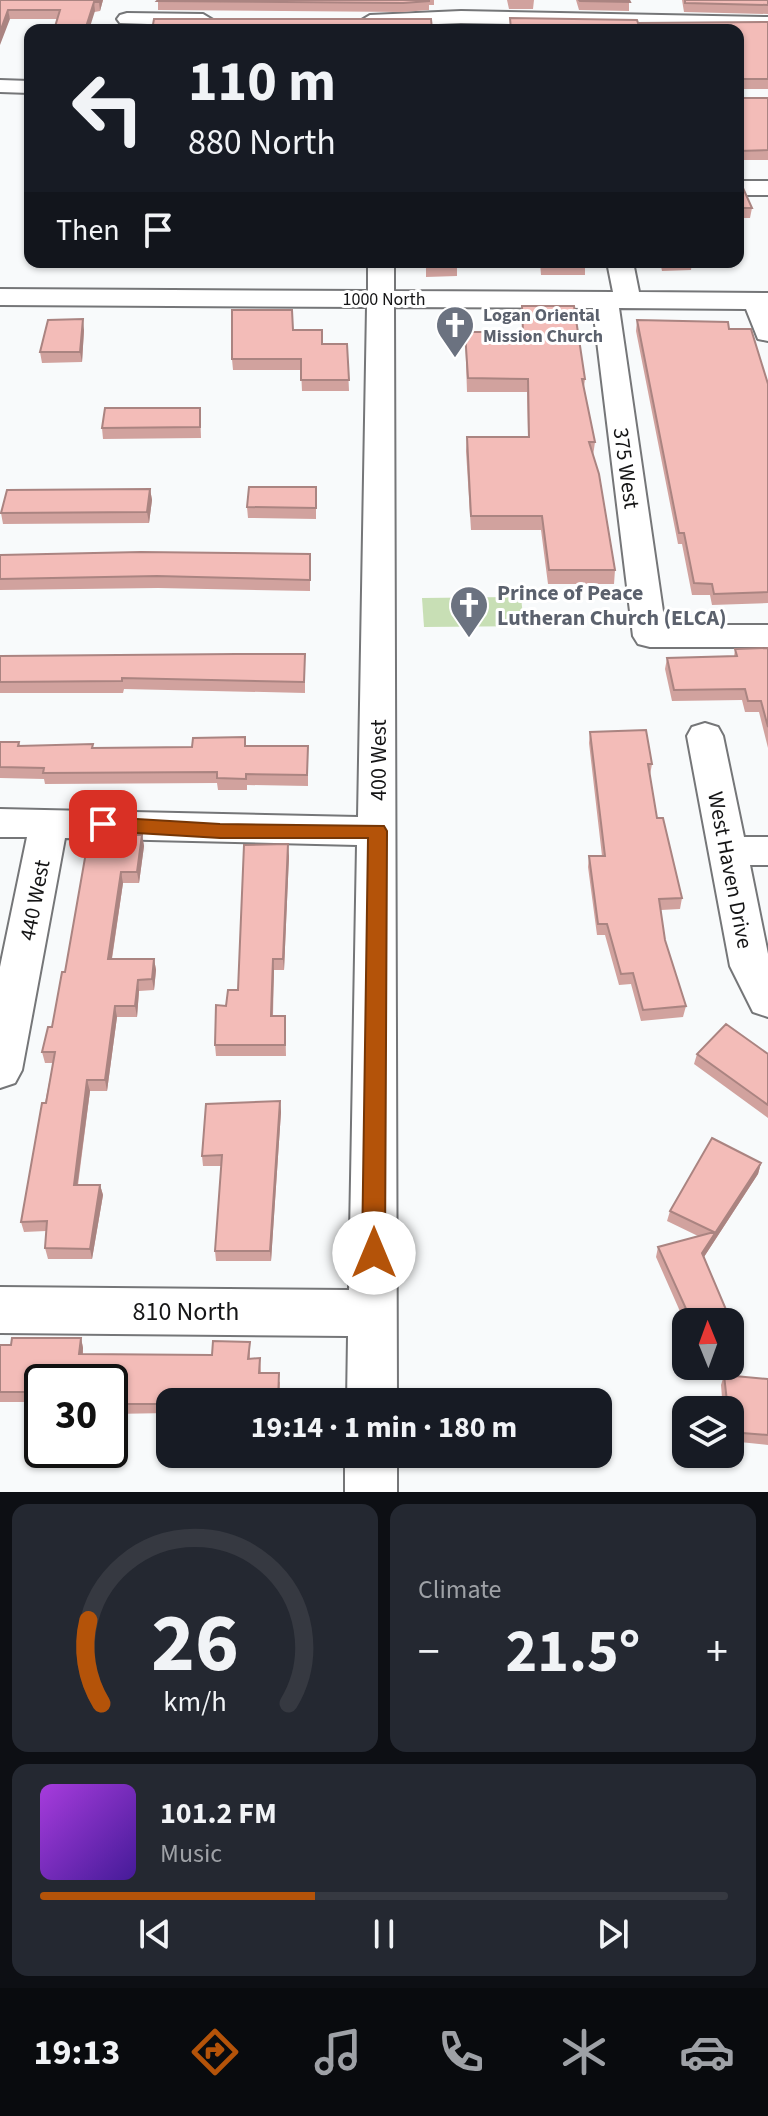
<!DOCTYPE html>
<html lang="en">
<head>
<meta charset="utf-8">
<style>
	:root { --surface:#171b24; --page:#242831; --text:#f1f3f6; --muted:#9ea1a6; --line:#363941; --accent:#b45309 }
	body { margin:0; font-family:"Source Sans 3",sans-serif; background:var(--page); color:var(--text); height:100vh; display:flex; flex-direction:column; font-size:30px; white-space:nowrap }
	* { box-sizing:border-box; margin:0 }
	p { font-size:26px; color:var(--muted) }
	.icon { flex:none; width:44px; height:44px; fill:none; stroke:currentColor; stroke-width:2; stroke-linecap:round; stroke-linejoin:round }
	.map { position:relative; height:1492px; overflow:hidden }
	.sheet { display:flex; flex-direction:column; gap:12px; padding:12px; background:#0d0f14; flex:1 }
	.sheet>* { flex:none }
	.guide { position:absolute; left:24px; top:24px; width:720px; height:244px; border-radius:16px; box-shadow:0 2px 6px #0004; background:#171b24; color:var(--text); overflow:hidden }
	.needle { width:52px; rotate:359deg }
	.fabs { position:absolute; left:672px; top:1308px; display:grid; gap:16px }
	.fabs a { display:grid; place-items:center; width:72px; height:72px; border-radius:16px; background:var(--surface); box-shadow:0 2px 6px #0004; font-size:40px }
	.speed { position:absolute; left:24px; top:1364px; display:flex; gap:16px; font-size:40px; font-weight:700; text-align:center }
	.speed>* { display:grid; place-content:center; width:104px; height:104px; border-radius:50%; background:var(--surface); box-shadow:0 2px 6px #0004; line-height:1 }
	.speed .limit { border:4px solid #111; border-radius:12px; background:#fff; color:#111 }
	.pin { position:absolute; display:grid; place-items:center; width:68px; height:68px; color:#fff; margin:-34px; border-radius:16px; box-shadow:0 4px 12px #0006 }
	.me { position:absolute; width:88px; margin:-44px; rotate:0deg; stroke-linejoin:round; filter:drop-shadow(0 0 6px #0008) }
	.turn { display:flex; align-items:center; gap:28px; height:168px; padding:0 32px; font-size:36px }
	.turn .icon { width:104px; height:104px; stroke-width:2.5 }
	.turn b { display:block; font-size:56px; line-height:68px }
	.then { display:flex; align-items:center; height:76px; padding:0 32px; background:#0003; gap:16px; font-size:30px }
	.big { font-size:60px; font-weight:700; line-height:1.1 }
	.sheet .widget { flex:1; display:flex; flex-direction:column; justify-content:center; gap:12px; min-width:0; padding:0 28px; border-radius:16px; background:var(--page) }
	.sheet .dial { align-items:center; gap:0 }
	.dial svg { height:208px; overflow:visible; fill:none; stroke:var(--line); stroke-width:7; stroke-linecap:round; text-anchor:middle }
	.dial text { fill:var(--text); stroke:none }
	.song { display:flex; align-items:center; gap:24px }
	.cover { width:96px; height:96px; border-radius:12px; background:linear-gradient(135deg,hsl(280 70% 55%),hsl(260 70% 35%)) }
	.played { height:8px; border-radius:4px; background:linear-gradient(90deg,var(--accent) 40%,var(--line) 40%) }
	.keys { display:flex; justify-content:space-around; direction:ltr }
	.heat { display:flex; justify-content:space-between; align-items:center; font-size:44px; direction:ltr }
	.sheet .tiles { flex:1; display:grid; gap:12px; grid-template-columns:1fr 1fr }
	.widget:last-child { grid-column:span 2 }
	.trip { position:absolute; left:156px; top:1388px; width:456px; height:80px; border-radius:16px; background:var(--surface); box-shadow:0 2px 6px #0004; font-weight:700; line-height:80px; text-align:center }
	.tab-bar { display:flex; height:128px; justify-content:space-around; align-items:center; background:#090b0e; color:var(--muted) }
	.tab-bar .icon { width:56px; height:56px }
	.tab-bar .active { color:var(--accent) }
	.tab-bar b { font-size:36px; color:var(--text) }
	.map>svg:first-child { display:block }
	.green { fill:#c8dfb5 }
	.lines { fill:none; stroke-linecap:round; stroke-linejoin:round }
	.minor-casing { stroke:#757678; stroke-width:4 }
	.minor { fill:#fff; fill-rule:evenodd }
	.wall { fill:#d1a29e }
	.shaded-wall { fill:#aa8481 }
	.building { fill:#f3bcb8; stroke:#aa8481; stroke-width:2 }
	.route { fill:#b45309; stroke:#753606; stroke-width:2 }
	.labels { text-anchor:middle; stroke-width:6; stroke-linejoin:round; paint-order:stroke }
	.far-street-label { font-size:18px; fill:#151516; stroke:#fff }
	.far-worship-label { font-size:18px; font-weight:bold; fill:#5b616d; stroke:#fff; text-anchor:start }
	.street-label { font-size:22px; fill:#151516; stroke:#fff }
	.worship-label { font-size:22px; font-weight:bold; fill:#5b616d; stroke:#fff; text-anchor:start }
	.near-street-label { font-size:26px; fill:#151516; stroke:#fff }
</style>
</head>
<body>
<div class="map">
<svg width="768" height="1492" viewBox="0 0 768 1492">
	<rect width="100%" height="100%" fill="#f8fafb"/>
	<path class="green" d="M 521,597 L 524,626 L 424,627 L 422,598 Z"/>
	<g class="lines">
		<defs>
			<path id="minor" d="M 461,11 L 768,17 L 768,29 L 461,23 L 370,27 L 360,21 L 370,15 Z
				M 127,13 L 203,14 L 213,20 L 203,26 L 120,23 L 117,19 L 120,15 Z
				M 0,80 L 30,81 L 30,93 L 0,92 Z
				M 738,181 L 768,181 L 768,195 L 738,195 Z
				M 368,262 L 394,262 L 394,291 L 613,292 L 607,262 L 633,262 L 639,292 L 768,293 L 768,341 L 758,339 L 746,309 L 619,308 L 665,625 L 768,625 L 768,647 L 650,647 L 638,644 L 633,636 L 593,308 L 394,307 L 397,1402 L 347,1402 L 348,1336 L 0,1333 L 0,1287 L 349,1290 L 357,845 L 65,838 L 22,1070 L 15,1083 L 0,1088 L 0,967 L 27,837 L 0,837 L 0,809 L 358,817 L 367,307 L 0,305 L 0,289 L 368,291 Z
				M 705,723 L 718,727 L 723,736 L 744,837 L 768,837 L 768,865 L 750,865 L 768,954 L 768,1017 L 753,1012 L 730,966 L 687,736 L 692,727 Z
				M 345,1454 L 397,1454 L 397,1492 L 345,1492 Z"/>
		</defs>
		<use href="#minor" class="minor-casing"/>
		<use href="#minor" class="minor"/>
	</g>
	<path class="wall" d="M 0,0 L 103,0 L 100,11 L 57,19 L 10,19 Z
		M 158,0 L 434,0 L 434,5 L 429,5 L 429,10 L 403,12 L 158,10 Z
		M 507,0 L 534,0 L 533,9 L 509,9 Z
		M 576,0 L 629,0 L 629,11 L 579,10 Z
		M 682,0 L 768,0 L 768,14 L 684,12 Z
		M 510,18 L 638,23 L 768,22 L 768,89 L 738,89 L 738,30 L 510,30 Z
		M 738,98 L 768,98 L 768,160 L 738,160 Z
		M 738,186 L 752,208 L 750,218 L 738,218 Z
		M 120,262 L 161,262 L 160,265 L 120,264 Z
		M 426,262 L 457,266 L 457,276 L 426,277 Z
		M 540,262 L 585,262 L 585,275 L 541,275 Z
		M 660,262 L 692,262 L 691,270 L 662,271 Z
		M 522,306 L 585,379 L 584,387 L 595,442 L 593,456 L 615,570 L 614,584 L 548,584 L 541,530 L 471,530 L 466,451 L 467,437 L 528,437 L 527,392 L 467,392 L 465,332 L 522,332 Z
		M 637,320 L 729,329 L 768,384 L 768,603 L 712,605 L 710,595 L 692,595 L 682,544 L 678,544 L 636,331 Z
		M 84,330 L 82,362 L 42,363 L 40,352 Z
		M 293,330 L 322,344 L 347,344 L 349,391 L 302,391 L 301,370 L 233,370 L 232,359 Z
		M 200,408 L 201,438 L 103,439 L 102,428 Z
		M 316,487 L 316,519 L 248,518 L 247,507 Z
		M 150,489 L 152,500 L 149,523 L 3,524 L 1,513 Z
		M 310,554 L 310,591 L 158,588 L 0,590 L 0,555 Z
		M 768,648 L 768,748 L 759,712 L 745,712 L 742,700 L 672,701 L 665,669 L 667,658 L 734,657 L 735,649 Z
		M 305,654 L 305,693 L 124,689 L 123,693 L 0,693 L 0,656 Z
		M 590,732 L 652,764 L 650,775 L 657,818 L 682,898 L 680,909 L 661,910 L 665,940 L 686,1006 L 683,1017 L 641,1021 L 631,984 L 619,985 L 605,935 L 597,935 L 588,867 L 589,856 L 602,856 L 589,743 Z
		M 0,742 L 19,742 L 20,746 L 93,744 L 93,748 L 246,746 L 308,757 L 308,786 L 247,785 L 247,790 L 218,790 L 217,783 L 45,784 L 44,779 L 0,778 Z
		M 142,835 L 144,846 L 139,883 L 123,883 L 112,959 L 154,959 L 156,970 L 154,990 L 139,991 L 137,1017 L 117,1017 L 107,1091 L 90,1091 L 78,1185 L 100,1185 L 103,1195 L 92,1259 L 48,1259 L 45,1248 L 46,1231 L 24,1232 L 21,1222 L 53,1063 L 45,1063 L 42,1052 L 52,1027 L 65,972 Z
		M 289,856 L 284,970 L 274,970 L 273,1016 L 285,1016 L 286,1056 L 216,1056 L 215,1045 L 226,1006 L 238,990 Z
		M 697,1054 L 768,1054 L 768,1118 L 694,1064 Z
		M 280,1101 L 281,1112 L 271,1261 L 216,1261 L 215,1251 L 221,1166 L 203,1166 L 202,1156 Z
		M 761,1163 L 758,1174 L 704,1257 L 730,1322 L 686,1322 L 686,1325 L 656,1257 L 658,1247 L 698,1236 L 667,1221 L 670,1211 Z
		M 81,1338 L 83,1348 L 83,1354 L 212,1355 L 250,1342 L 250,1359 L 260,1358 L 261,1373 L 280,1382 L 279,1402 L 170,1402 L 170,1413 L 111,1414 L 110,1382 L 42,1382 L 42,1402 L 0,1402 L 0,1345 Z
		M 724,1375 L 768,1379 L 768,1445 L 730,1441 L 730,1410 L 723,1410 L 721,1385 Z"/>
	<path class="shaded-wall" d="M 100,0 L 103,0 L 100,11 L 99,2 Z
		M 94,2 L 95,11 L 89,30 L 85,30 Z
		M 8,10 L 10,19 L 0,45 L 0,32 Z
		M 83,319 L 84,330 L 82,362 L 80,352 Z
		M 150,489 L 152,500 L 149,523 L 147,512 Z
		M 142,835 L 144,846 L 139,883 L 137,872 Z
		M 288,844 L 289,856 L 284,970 L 283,959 Z
		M 121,872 L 123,883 L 110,970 L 108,959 Z
		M 154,959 L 156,970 L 154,990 L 152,979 Z
		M 273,959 L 274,970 L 272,1027 L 271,1016 Z
		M 138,980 L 139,991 L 137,1017 L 135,1006 Z
		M 115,1006 L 117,1017 L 107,1091 L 105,1080 Z
		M 87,1080 L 90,1091 L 76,1195 L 74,1185 Z
		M 280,1101 L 281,1112 L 271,1261 L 270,1251 Z
		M 761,1163 L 758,1174 L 700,1263 L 702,1253 Z
		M 100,1185 L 103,1195 L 92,1259 L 90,1249 Z
		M 81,1338 L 83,1348 L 82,1363 L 79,1354 Z"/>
	<path class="building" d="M 0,0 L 100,0 L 99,2 L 94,2 L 85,30 L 54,30 L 60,10 L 8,10 L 0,32 Z
		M 158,0 L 429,0 L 429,1 L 403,3 L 157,1 Z
		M 579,0 L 629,0 L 630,2 L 580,1 Z
		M 685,0 L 768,0 L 768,5 L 685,3 Z
		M 510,18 L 637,20 L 638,23 L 768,22 L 768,79 L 738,79 L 738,30 L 511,30 Z
		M 154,19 L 431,19 L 432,30 L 152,30 Z
		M 738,98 L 768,98 L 768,150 L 738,151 Z
		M 738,186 L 743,188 L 752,208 L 738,208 Z
		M 426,262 L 457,262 L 457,266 L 426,267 Z
		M 542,262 L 585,262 L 586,264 L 542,265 Z
		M 522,306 L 574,306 L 585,379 L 582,379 L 595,442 L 589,442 L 599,474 L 615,570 L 549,570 L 542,516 L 471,516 L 467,437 L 529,437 L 528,379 L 468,378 L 465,332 L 523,332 Z
		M 232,310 L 292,310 L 293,330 L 322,330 L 322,344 L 347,344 L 349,380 L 301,380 L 301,359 L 232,359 Z
		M 83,319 L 80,352 L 40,352 L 48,320 Z
		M 637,320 L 728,322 L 729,329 L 751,329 L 768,384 L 768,592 L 714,594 L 712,584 L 694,583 L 684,533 L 679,533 Z
		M 105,408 L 200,408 L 200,427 L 102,428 Z
		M 249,487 L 316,487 L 316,508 L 247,507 Z
		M 150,489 L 147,512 L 1,513 L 7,490 Z
		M 141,552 L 310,554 L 310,580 L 157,576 L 0,579 L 0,555 Z
		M 768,648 L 768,727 L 761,701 L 748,701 L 745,689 L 674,690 L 667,658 L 737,656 L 735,649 Z
		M 236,654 L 305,654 L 304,682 L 122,678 L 122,681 L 0,682 L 0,656 Z
		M 646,730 L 652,764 L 648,764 L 657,818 L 663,818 L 682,898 L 659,899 L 665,940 L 686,1006 L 643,1010 L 633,973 L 621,974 L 607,924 L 598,924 L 589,856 L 605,856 L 590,732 Z
		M 245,737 L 245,746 L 308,746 L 307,775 L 246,774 L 246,779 L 217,778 L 217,772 L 43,773 L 44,768 L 0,767 L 0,742 L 19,742 L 18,746 L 93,744 L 92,748 L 192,747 L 193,738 Z
		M 89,835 L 142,835 L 137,872 L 121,872 L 108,959 L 154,959 L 152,979 L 138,980 L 135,1006 L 115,1006 L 105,1080 L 87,1080 L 74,1185 L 100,1185 L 90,1249 L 45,1248 L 47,1221 L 21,1222 L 42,1103 L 46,1103 L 55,1052 L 42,1052 L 48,1027 L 52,1027 L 62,972 L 65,972 Z
		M 288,844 L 283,959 L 273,959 L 271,1016 L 285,1016 L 285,1045 L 215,1045 L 216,1005 L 226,1006 L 228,990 L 238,990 L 244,845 Z
		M 726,1024 L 768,1054 L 768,1105 L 697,1054 Z
		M 280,1101 L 270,1251 L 215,1251 L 222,1155 L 202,1156 L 206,1104 Z
		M 712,1138 L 761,1163 L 702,1253 L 730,1319 L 730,1322 L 692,1322 L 658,1247 L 714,1232 L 670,1211 Z
		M 12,1338 L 81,1338 L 79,1354 L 212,1355 L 213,1341 L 250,1342 L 248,1359 L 260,1358 L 259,1373 L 279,1373 L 278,1402 L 170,1402 L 170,1404 L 110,1404 L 110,1382 L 42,1382 L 42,1392 L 0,1392 L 0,1345 L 11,1345 Z
		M 724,1375 L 768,1379 L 768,1435 L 730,1432 L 730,1410 L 728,1410 Z"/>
	<path class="route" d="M 103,817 L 220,824 L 384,826 L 387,831 L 385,1253 L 382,1260 L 374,1264 L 365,1260 L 362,1253 L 368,838 L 220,838 L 103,831 L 93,824 Z"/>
	<defs>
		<symbol id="church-pin" viewBox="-11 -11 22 30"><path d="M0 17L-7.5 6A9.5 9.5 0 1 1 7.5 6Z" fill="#6b7280" stroke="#fff"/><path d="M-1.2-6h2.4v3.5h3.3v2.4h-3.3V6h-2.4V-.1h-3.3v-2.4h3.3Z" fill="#fff"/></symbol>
	</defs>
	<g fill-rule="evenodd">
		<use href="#church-pin" x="433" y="303" width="44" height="60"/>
		<use href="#church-pin" x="447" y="583" width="44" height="60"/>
	</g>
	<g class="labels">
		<g class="far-street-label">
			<text x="384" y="305">1000 North</text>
		</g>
		<g class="far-worship-label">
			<text x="483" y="321">Logan Oriental<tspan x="483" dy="21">Mission Church</tspan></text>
		</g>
		<g class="street-label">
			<text transform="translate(627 468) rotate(82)" y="8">375 West</text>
			<text transform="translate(378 760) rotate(-90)" y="8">400 West</text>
			<text transform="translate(731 870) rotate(79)" y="8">West Haven Drive</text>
			<text transform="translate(34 900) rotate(-79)" y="8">440 West</text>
		</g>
		<g class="worship-label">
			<text x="497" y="600">Prince of Peace<tspan x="497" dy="25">Lutheran Church (ELCA)</tspan></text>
		</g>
		<g class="near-street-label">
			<text x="186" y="1320">810 North</text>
		</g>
	</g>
</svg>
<div class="fabs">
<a><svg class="needle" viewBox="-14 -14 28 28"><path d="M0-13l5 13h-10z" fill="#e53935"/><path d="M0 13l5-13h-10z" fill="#9ea1a6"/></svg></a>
<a><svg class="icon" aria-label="layers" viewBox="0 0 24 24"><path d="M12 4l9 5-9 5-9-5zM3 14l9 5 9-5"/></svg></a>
</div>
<div class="speed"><div class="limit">30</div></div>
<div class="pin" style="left:103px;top:824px;background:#d93025"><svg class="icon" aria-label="arrive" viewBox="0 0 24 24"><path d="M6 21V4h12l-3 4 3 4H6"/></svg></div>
<svg class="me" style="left:374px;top:1253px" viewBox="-20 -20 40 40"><circle r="19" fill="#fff"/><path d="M0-13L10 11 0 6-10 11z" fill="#b45309"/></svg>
<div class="trip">19:14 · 1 min · 180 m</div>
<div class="guide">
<div class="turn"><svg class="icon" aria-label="left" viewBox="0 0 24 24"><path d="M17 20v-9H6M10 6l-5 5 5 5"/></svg><div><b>110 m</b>880 North</div></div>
<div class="then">Then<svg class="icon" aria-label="arrive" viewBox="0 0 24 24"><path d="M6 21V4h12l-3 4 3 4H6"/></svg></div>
</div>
</div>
<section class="sheet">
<div class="tiles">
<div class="widget dial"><svg viewBox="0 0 100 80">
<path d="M14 69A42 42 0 1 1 86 69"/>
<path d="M14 69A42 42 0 0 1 9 37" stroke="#b45309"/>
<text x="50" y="56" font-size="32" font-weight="700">26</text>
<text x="50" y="72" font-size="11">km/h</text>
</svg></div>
<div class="widget"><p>Climate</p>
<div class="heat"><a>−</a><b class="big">21.5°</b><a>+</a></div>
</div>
<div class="widget">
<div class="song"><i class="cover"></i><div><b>101.2 FM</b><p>Music</p></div></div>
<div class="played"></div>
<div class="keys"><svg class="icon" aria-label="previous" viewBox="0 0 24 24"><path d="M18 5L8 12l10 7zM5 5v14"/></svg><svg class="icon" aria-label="pause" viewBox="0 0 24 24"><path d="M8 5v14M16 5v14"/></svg><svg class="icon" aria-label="next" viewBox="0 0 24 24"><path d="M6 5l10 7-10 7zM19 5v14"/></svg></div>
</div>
</div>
</section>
<nav class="tab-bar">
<b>19:13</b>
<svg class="icon active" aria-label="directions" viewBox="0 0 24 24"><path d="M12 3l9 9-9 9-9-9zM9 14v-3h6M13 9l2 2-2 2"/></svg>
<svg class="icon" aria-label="music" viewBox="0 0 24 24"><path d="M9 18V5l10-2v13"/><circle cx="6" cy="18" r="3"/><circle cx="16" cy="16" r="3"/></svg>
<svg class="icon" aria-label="phone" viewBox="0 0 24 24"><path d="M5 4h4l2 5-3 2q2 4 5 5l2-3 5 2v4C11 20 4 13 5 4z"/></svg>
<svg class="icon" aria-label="climate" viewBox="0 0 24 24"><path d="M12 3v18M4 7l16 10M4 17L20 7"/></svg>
<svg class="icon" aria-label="car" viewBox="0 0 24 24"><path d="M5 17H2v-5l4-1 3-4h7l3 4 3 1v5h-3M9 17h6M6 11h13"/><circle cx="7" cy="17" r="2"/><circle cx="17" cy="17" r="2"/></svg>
</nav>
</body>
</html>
